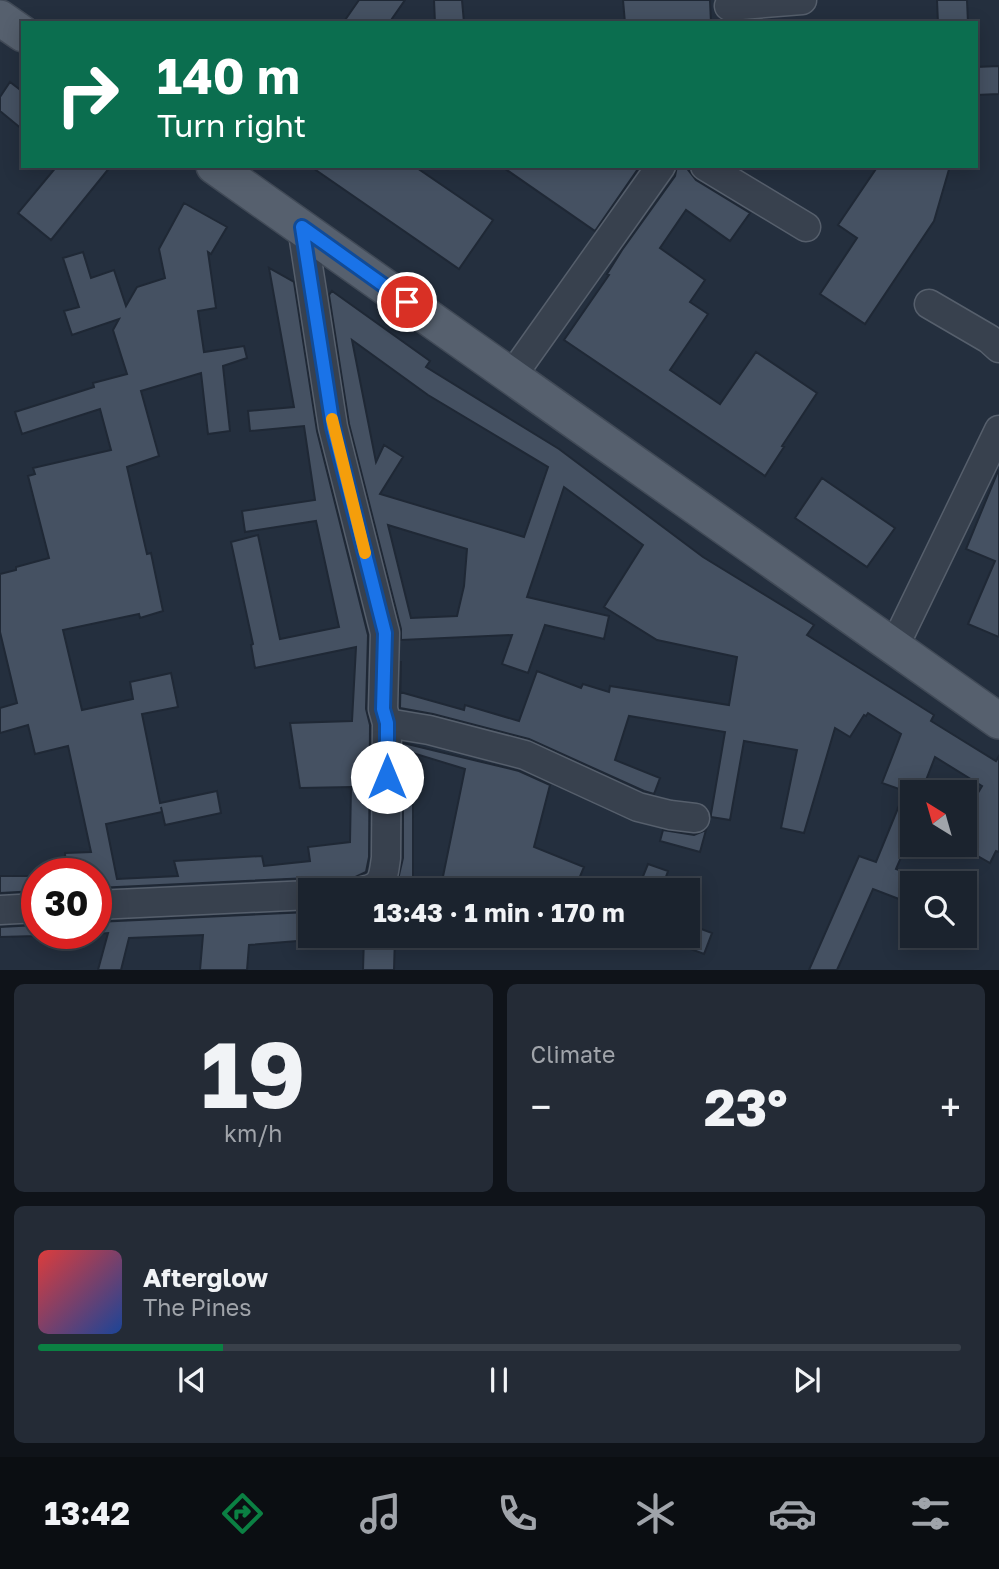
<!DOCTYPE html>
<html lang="en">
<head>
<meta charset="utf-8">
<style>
	:root { --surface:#1b232e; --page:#242b36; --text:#f1f3f6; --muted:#a0a4aa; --line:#39404a; --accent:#0b8043 }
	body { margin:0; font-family:"Golos Text",sans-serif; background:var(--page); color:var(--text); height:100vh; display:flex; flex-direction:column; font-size:26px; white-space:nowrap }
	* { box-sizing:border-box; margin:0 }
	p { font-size:23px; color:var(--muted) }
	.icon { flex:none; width:38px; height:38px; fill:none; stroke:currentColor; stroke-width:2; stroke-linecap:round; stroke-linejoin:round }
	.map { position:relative; height:970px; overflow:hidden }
	.details { display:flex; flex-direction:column; gap:14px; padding:14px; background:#0f1319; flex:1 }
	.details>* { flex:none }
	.top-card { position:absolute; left:21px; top:21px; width:957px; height:147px; border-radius:0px; box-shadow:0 4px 18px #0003,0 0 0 2px var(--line); background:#0b6e4f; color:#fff; overflow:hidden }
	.needle { width:46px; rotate:323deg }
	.tools { position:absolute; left:900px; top:780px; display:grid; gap:14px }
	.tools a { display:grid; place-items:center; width:77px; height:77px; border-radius:0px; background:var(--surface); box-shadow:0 4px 18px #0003,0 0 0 2px var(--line); font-size:35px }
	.speed { position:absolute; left:21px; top:858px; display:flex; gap:14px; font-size:35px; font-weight:700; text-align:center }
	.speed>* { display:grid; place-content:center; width:91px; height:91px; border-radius:50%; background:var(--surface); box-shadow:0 4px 18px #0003,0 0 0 2px var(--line); line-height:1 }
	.speed .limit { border:10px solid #d22; background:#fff; color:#111 }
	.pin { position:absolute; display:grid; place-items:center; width:60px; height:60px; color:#fff; margin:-30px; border:4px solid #fff; border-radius:50%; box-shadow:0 2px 7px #0007 }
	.me { position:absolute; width:77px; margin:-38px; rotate:0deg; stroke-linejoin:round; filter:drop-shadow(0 0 5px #0008) }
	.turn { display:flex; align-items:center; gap:24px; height:147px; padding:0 21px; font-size:32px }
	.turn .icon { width:91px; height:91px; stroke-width:2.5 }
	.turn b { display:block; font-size:49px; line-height:60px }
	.big { font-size:52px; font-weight:700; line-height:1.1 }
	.details .tile { flex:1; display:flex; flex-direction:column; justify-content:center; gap:10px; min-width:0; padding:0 24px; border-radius:10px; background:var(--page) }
	.details .dial { align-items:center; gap:0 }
	.dial b { font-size:91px; line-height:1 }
	.song { display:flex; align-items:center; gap:21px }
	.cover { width:84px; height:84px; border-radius:10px; background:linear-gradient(135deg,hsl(0 70% 55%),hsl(220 70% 35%)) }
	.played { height:7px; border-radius:4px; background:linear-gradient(90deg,var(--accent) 20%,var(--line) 20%) }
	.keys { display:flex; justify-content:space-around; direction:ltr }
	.heat { display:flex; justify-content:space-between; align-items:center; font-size:38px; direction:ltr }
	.details .tiles { flex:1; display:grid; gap:14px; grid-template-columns:1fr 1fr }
	.tile:last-child { grid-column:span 2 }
	.trip { position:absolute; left:298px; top:878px; width:402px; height:70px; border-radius:0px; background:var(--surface); box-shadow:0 4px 18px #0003,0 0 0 2px var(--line); font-weight:700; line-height:70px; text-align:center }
	.dock { display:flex; height:112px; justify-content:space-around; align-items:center; background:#0b0e12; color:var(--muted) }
	.dock .icon { width:49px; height:49px }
	.dock .active { color:var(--accent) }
	.dock b { font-size:32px; color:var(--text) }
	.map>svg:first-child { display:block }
	.building { fill:#455162; stroke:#1f2835; stroke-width:2; fill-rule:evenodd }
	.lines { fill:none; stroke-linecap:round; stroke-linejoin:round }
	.minor-casing { stroke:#565f6c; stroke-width:31 }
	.major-casing { stroke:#414a57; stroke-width:38 }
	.minor { stroke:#38414e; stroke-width:28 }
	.major { stroke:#56606e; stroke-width:35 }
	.route-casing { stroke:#114b97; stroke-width:18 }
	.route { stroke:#1a73e8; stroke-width:12 }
	.slow { stroke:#f59e0b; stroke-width:12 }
</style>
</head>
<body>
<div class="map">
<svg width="999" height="971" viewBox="0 0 999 971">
	<rect width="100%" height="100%" fill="#242f3e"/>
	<path class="building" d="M 359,0 L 405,0 L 389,23 L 343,23 Z
		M 434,0 L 462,0 L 464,23 L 435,23 Z
		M 623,0 L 710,0 L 711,23 L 625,23 Z
		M 937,0 L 967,0 L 968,23 L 938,23 Z
		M 999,66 L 999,94 L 976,95 L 976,67 Z
		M 10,82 L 23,92 L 23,130 L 0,111 L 0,97 Z
		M 57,166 L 111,166 L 51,240 L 18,213 Z
		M 310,166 L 414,166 L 493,220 L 459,269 Z
		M 501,166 L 640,166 L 595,231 Z
		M 677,166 L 685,166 L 696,180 L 750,213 L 730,241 L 686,210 L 660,248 L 705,280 L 690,302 L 708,314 L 670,370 L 720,404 L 756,352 L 817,393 L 782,446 L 784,447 L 765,476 L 564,340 L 609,275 L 607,274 L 622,250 L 675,176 Z
		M 878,166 L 950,166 L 934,221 L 865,324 L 820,294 L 857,238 L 838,225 Z
		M 184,203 L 227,227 L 211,254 L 208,252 L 216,308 L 198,311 L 204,352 L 244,346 L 247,358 L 223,366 L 230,431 L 208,434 L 201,373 L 141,391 L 159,456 L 127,467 L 147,554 L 151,553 L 163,611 L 140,618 L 139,614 L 63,630 L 82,710 L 133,699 L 130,682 L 171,673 L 178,707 L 142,714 L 160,803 L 217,791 L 221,813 L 165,825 L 161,807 L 162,812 L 106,824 L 117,879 L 178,876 L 174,861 L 262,856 L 264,866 L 310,861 L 308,847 L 350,842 L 351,787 L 300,788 L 290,723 L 352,721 L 356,647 L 255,668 L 251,645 L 253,644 L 231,542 L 258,535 L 280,639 L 339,627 L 316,521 L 245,532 L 242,511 L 315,500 L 304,426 L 250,431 L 248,411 L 294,407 L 269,268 L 294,282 L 317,431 L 368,635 L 366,709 L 370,725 L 369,857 L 366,872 L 351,879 L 347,885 L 324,887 L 318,881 L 309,878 L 96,888 L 96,873 L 66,873 L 65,853 L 91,852 L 68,746 L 35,754 L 28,725 L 0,733 L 0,708 L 17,703 L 0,632 L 0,574 L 16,570 L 16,567 L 49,558 L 28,476 L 35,474 L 33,468 L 111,450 L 100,409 L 22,434 L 15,412 L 94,387 L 93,383 L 127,374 L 113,330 L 119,319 L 72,335 L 64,311 L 79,307 L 63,258 L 83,252 L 91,278 L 114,270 L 126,306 L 137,287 L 165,278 L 159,249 Z
		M 332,291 L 430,361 L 426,367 L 559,449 L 703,557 L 814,625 L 807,635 L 934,715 L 931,721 L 996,761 L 999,756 L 999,852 L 996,851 L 990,863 L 969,851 L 976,839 L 964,832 L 964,816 L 982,786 L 935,757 L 921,793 L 912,793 L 912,832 L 896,869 L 912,875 L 912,904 L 873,889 L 837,970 L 809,970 L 859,856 L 876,862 L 905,791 L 882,783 L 901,734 L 868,713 L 866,716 L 864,715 L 850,737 L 835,728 L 804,833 L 781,828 L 797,750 L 744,741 L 730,820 L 711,817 L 711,814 L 725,732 L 629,716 L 615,760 L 660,778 L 654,794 L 644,791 L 529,739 L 433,714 L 400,708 L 401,661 L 400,692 L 464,710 L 465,705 L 519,721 L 537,671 L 581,688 L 583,684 L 609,692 L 610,686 L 729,705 L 737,657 L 657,640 L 604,607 L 643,545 L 564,487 L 527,597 L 609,616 L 604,639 L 545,625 L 528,673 L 502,664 L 512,635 L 401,640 L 401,629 L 349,424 L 329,295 ZM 352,340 L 428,395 L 548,467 L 524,537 L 380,494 L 403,457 L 384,445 L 376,462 ZM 388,525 L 467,549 L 464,586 L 457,616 L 411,618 Z
		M 998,471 L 999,472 L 999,637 L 968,624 L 995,561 L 966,549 Z
		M 822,478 L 895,528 L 867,567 L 795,518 Z
		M 403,743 L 519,771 L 550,785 L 534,847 L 584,867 L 574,891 L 440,891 L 465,769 L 413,753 L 413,890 L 396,888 L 403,858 Z
		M 663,830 L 694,835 L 706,830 L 700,852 L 660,841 Z
		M 648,864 L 668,871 L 661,891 L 637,891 Z
		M 0,876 L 37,876 L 37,891 L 0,893 Z
		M 310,912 L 310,940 L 249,945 L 247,970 L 200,970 L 203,935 L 129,938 L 121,970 L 98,970 L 108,933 L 96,934 L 96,922 Z
		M 688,924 L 712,933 L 704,954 L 688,948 Z
		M 37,925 L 37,936 L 0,937 L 0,927 Z
		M 364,936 L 395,936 L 394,970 L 363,970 Z"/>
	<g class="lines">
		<defs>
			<path id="minor" d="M 729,6 L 802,0
				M 705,166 L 806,227
				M 302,227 L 333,427 L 385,633 L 383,709 L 387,723 L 386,858 C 383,877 384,887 362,891
				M 929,304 L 989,339 L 999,348
				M 512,376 L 661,166
				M 894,647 L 999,430
				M 387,723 L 429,730 L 525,755 L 638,807 L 670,815 L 695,818
				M 96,905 L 310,895
				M 0,910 L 37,908"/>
			<path id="major" d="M 0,18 L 23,34
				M 214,166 L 999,721"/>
		</defs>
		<use href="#minor" class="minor-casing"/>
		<use href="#major" class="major-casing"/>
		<use href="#minor" class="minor"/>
		<use href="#major" class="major"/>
	</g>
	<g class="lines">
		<defs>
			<path id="route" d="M 387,777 L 387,723 L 383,709 L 385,633 L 333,427 L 302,227 L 407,302"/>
		</defs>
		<use href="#route" class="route-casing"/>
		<use href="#route" class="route"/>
		<path class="slow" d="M 332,419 L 365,553"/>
	</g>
</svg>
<div class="tools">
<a><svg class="needle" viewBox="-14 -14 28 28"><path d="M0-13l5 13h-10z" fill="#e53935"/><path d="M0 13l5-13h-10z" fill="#a0a4aa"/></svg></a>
<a><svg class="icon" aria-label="search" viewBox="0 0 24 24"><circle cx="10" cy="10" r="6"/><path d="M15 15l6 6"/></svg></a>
</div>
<div class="speed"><div class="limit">30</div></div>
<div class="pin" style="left:407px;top:302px;background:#d93025"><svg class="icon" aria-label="arrive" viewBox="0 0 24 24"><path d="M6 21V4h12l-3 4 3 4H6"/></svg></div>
<svg class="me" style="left:387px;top:777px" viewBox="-20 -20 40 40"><circle r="19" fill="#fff"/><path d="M0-13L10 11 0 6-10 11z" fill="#1a73e8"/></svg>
<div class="trip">13:43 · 1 min · 170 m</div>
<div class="top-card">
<div class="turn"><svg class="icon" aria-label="right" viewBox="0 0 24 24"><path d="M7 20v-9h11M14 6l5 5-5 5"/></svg><div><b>140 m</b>Turn right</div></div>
</div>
</div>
<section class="details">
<div class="tiles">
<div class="tile dial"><b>19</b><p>km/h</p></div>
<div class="tile"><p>Climate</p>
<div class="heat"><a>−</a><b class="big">23°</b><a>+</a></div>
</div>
<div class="tile">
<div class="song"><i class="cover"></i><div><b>Afterglow</b><p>The Pines</p></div></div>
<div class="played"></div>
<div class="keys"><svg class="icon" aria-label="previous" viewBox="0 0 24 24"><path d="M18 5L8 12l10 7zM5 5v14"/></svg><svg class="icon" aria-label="pause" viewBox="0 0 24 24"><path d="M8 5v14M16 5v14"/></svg><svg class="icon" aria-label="next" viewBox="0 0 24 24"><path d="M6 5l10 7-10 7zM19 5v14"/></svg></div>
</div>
</div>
</section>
<nav class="dock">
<b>13:42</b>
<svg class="icon active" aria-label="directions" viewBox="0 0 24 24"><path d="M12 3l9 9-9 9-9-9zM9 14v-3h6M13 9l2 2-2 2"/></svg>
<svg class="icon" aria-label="music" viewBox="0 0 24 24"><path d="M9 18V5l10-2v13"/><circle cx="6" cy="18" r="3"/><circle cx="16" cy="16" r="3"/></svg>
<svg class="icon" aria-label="phone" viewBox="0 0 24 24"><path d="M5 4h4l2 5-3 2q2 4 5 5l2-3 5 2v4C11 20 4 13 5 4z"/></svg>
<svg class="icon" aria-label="climate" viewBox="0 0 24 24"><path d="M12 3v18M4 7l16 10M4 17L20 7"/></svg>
<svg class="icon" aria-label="car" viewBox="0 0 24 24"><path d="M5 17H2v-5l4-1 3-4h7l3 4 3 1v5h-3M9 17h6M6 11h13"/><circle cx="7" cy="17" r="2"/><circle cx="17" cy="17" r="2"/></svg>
<svg class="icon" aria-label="filters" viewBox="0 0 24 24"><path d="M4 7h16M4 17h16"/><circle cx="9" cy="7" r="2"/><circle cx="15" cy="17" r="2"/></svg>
</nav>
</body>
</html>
